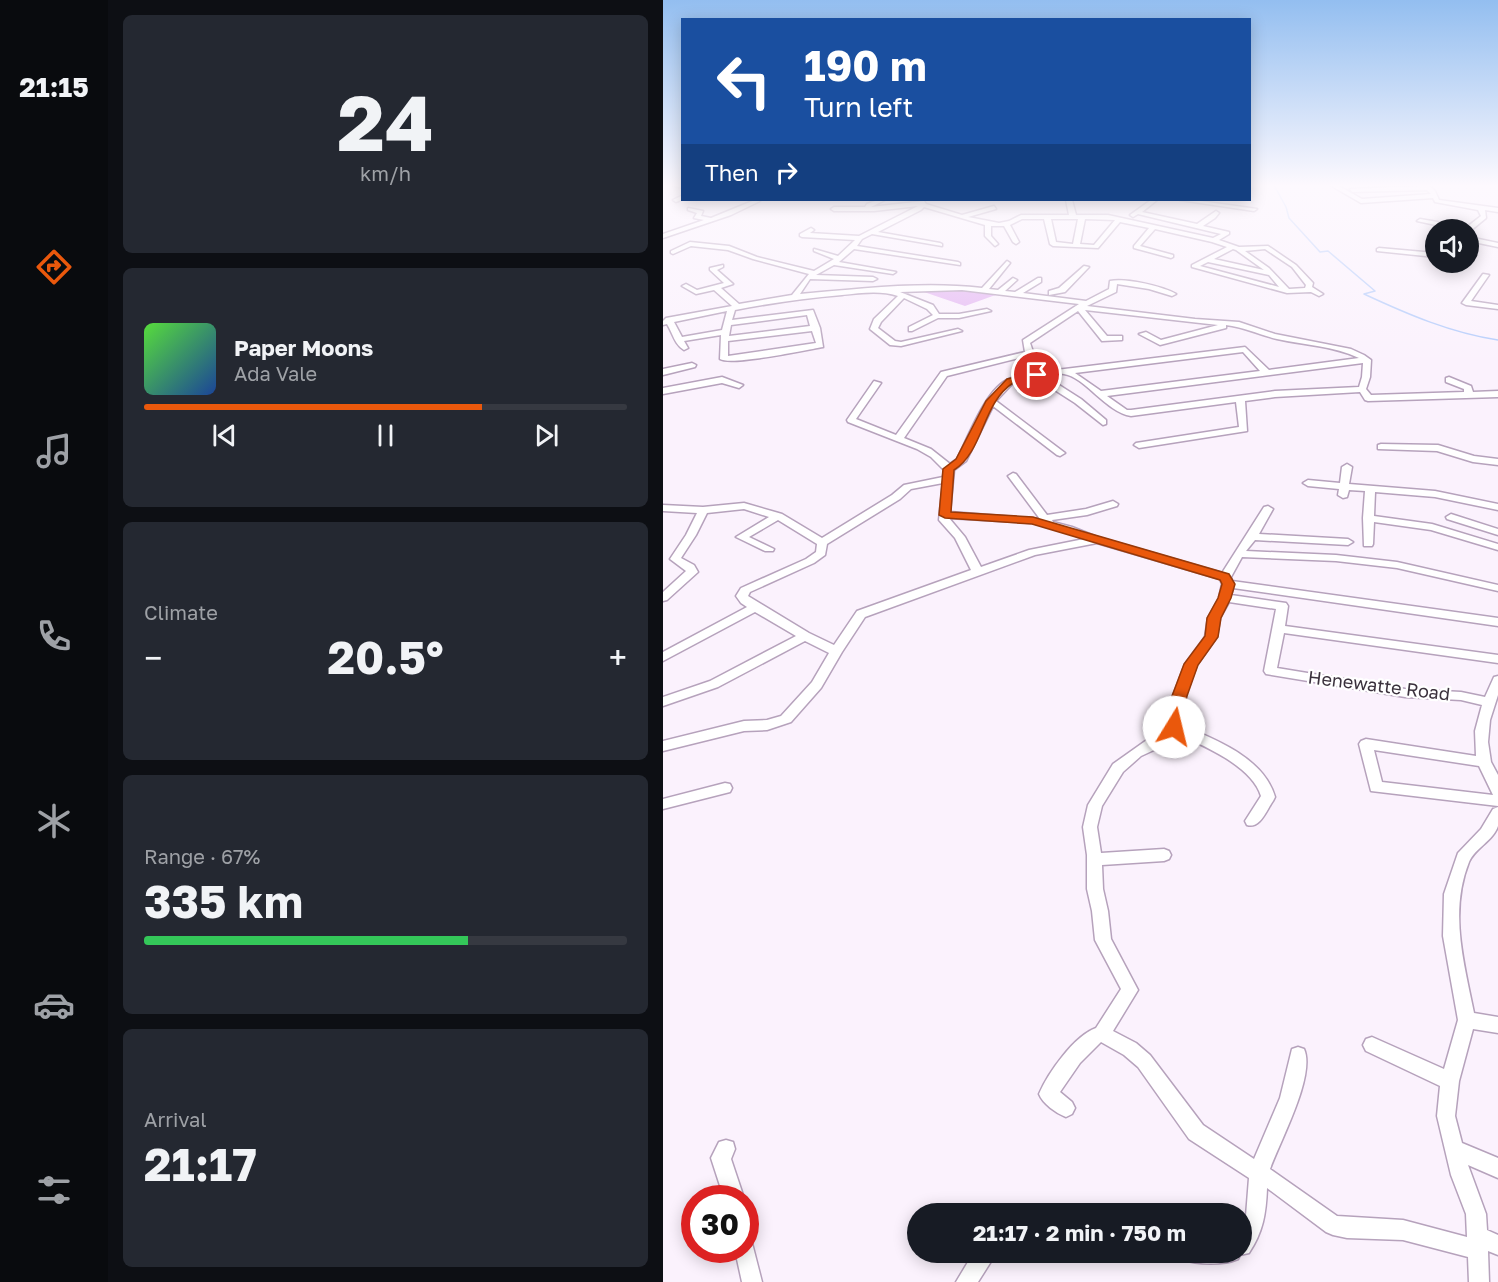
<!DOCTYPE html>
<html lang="en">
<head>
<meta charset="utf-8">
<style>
	:root { --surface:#171b24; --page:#242831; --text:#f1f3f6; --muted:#9ea1a6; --line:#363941; --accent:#ea580c }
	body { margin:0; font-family:"Golos Text",sans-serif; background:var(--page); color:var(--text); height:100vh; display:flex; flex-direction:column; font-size:22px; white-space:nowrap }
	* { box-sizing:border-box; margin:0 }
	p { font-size:20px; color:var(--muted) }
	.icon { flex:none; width:33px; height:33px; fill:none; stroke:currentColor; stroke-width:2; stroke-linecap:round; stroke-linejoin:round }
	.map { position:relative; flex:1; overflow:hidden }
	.panel { display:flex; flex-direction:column; gap:15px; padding:15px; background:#0d0f14; width:555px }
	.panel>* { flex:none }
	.hud { position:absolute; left:18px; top:18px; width:570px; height:183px; border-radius:0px; box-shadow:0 3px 15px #0003; background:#1a4fa0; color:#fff; overflow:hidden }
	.fabs { position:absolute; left:762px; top:219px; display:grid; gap:12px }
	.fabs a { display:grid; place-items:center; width:54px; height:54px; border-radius:50%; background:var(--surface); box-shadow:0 3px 15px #0003; font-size:30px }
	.speed { position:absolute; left:18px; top:1185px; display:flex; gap:12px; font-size:30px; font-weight:700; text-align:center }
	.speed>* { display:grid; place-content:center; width:78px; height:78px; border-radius:50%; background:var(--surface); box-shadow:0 3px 15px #0003; line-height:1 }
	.speed .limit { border:9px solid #d22; background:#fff; color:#111 }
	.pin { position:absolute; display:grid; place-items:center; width:51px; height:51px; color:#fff; margin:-26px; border:3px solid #fff; border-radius:50%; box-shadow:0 2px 6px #0007 }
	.me { position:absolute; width:66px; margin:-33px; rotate:9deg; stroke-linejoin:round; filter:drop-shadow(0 0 4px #0008) }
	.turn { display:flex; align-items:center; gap:21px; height:126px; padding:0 24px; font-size:27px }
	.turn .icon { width:78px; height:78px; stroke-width:2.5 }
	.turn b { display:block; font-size:42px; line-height:51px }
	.then { display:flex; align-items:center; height:57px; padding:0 24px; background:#0003; gap:12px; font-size:22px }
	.big { font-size:45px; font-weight:700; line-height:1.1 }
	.panel .card { flex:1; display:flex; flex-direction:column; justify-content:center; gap:9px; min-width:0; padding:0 21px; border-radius:9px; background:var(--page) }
	.panel .dial { align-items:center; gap:0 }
	.dial b { font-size:78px; line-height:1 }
	.song { display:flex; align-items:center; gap:18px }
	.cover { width:72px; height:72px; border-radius:9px; background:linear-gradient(135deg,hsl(110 70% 55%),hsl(220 70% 35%)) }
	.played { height:6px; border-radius:3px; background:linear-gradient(90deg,var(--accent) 70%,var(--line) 70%) }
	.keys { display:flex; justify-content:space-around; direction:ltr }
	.heat { display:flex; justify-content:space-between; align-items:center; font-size:33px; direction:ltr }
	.charge { height:9px; border-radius:4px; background:linear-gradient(90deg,#34c759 67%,var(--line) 0) }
	.trip { position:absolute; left:244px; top:1203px; width:345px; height:60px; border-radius:30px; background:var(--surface); box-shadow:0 3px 15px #0003; font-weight:700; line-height:60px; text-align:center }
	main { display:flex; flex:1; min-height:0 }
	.menu { display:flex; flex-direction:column; width:108px; justify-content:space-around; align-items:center; background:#090b0e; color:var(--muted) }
	.menu .icon { width:42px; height:42px }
	.menu .current { color:var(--accent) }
	.menu b { font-size:27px; color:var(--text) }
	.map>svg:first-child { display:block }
	.green { fill:#e4b7f2 }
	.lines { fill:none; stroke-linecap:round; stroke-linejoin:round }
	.stream { stroke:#b4ccfb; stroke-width:1.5 }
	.minor-casing { stroke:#b6a2bc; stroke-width:3 }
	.minor { fill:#fff; fill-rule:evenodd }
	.route { fill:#ea580c; stroke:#983908; stroke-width:1.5 }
	.labels { text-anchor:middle; stroke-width:4.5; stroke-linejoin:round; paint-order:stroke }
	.street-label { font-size:18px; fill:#3b323d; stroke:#fff }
</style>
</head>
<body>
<main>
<nav class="menu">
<b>21:15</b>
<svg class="icon current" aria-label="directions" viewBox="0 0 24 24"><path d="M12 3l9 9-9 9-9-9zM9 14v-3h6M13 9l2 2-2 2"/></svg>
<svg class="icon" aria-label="music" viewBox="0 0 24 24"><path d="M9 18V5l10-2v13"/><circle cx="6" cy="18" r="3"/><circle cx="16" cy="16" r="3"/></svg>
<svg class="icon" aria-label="phone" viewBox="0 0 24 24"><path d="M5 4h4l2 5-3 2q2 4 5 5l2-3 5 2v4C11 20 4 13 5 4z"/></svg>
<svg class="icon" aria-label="climate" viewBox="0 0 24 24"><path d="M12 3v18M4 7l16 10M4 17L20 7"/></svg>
<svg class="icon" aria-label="car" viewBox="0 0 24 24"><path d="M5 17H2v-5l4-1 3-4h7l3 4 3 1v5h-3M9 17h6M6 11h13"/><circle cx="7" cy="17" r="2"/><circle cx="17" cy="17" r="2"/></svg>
<svg class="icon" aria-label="filters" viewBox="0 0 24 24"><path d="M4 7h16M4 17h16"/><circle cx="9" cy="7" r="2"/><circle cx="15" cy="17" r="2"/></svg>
</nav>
<section class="panel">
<div class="card dial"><b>24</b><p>km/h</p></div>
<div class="card">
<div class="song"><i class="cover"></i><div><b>Paper Moons</b><p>Ada Vale</p></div></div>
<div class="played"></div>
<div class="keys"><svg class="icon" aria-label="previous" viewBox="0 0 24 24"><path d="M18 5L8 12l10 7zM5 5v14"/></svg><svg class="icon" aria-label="pause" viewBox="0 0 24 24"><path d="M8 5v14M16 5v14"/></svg><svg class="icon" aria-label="next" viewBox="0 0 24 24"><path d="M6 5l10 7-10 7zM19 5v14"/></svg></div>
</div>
<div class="card"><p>Climate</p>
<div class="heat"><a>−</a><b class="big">20.5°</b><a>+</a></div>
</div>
<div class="card"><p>Range · 67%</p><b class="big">335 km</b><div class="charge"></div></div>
<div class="card"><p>Arrival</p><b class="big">21:17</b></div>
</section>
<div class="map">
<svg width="835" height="1282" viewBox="0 0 835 1282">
	<rect width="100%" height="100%" fill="#fbf2fd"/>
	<path class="green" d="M 278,288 L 338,293 L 302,306 L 261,292 Z"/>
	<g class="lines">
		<path class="stream" d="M 611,185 L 623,207 L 626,218 L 657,252 L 665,251 L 712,291 L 701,294 C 744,314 788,333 835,340"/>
		<defs>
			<path id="minor" d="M 10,185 L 20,185 L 20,188 L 11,186 Z
				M 667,185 L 674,185 L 699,199 L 768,194 L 764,190 L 689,192 L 687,189 L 760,186 L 759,185 L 765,185 L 772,191 L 776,200 L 835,208 L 835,212 L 822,210 L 823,218 L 806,232 L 806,230 L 796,230 L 754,221 L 757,219 L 804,227 L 818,216 L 815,210 L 772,202 L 770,198 L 698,203 Z
				M 20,195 L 20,199 L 13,202 L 10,200 Z
				M 92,200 L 97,201 L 68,215 L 0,238 L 0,234 L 41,220 L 31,218 L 34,213 L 25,210 L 25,208 L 40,211 L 38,216 L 48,218 Z
				M 215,200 L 222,200 L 208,207 L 261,201 L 263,204 L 299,215 L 331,206 L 333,209 L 305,217 L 336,223 L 346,221 L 358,215 L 406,215 L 403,200 L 409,200 L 413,215 L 445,215 L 550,238 L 558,234 L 475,214 L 470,217 L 467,215 L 488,200 L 494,200 L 479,212 L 534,224 L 553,211 L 556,213 L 552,218 L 540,226 L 566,232 L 566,234 L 556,240 L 576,247 L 605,246 L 633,265 L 650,283 L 649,287 L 660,294 L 656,296 L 648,292 L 624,293 L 529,267 L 529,265 L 564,247 L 549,242 L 492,229 L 477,246 L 510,255 L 510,257 L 508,258 L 471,248 L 471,246 L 486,228 L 457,222 L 435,248 L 390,246 L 387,244 L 381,219 L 359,219 L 347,225 L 356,242 L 353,244 L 350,242 L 341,226 L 328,226 L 328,236 L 335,244 L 332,246 L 322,236 L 322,225 L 261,207 L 258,210 L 215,232 L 277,243 L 279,244 L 279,246 L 209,234 L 199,239 L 194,246 L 295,262 L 297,263 L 297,265 L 191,249 L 176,262 L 233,272 L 230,274 L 171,265 L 153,275 L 210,277 L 214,279 L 210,281 L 147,279 L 137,294 C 196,289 259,281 319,288 L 344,261 L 347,263 L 326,289 L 335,290 L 350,278 L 354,280 L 342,291 L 352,292 L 375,278 L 378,278 L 378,282 L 360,293 L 423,301 L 446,289 L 447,281 C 463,278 499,286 513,294 L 509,296 L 486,289 L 454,284 L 453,292 L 424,306 L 532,319 L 576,322 L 612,334 L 688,349 L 701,355 L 708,360 L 707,377 L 703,389 L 708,395 L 801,392 L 801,389 L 783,382 L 783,378 L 786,377 L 808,386 L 810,392 L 835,391 L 835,397 L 705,401 L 702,400 L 697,392 L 612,397 L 582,401 L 584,431 L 476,448 L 471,445 L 473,443 L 576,427 L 573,402 L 468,416 C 443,412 422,377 401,374 C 395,373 388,376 382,376 L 418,399 L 443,420 L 443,424 L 440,425 L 412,403 L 373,378 L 350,383 L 333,401 L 402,453 L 397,456 L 394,455 L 330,406 L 303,461 L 291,470 L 287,512 L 377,519 L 345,476 L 350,473 L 353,474 L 384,515 L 423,509 L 450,501 L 455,504 L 454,506 L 424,515 L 389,520 L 390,522 L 409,527 L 434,537 L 559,573 L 601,507 L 605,506 L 610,509 L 596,534 L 685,539 L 690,542 L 685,545 L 592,540 L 583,551 L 673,555 L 734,562 L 835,585 L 835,591 L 734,568 L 673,561 L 579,557 L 568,577 L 569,581 L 835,618 L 835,626 L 570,588 L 568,595 L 623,603 L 625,606 L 622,626 L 835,655 L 835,663 L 621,633 L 614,668 L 742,689 L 798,692 L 822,697 L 831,677 L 835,676 L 835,695 L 827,720 L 825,742 L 828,762 L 835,775 L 835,806 L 708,791 L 696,744 L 698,741 L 703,739 L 813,756 L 812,731 L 819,705 L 798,700 L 742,697 L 603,674 L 601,671 L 613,609 L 566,602 L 557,618 L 554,637 L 534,665 L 522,696 L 518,725 C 552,739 601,758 612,797 L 610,801 C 603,811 597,829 584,825 L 582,821 L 598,796 C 589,766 540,745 512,733 L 491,750 L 478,756 L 460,772 L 439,806 L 434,827 L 438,853 L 501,849 L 506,851 L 508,855 L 506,859 L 501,861 L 439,865 L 440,889 L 445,911 L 448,939 L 475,990 L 450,1031 L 473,1043 L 487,1055 L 540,1125 L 591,1159 L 617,1098 L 629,1049 L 635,1047 L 641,1049 C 653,1075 617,1141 607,1169 L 674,1216 L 740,1220 L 804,1237 L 803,1214 L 788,1175 L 774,1116 L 777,1086 L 703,1051 L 700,1045 L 703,1039 L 709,1037 L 781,1069 L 795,1020 L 780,936 L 781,894 L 795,853 L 818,829 L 830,809 L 835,807 C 835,813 835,821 835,826 C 830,841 812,848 806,862 C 786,912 801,963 811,1013 L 835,1017 L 835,1033 L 810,1029 L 796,1081 L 792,1116 L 799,1143 L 835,1158 L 835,1178 L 805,1165 L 823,1214 L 824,1230 L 835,1235 L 835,1255 L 825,1251 L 826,1282 L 806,1282 L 805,1257 L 740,1240 L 684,1238 L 670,1235 L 663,1232 L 604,1188 C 603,1214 600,1232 586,1253 L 577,1255 L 575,1259 C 561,1265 534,1265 520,1259 L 517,1252 L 579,1252 L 579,1228 L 583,1216 L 586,1178 L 526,1139 L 475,1067 L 461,1055 L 438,1042 L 417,1063 L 397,1092 L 409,1102 L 412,1108 L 409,1114 L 403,1117 C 393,1113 380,1104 376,1094 C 385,1073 411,1036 433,1028 L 458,989 L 432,940 L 429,911 L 424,889 L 424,855 L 420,827 L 425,805 L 450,764 L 505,725 L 510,696 L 522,664 L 542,637 L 545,618 L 556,598 L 559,584 L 557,579 L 434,543 L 372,555 L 202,617 L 179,652 L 158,688 L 128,722 L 104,730 L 81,731 L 0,751 L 0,741 L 81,721 L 104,720 L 118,716 L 149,682 L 166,653 L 142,641 L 55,687 L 0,706 L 0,697 L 47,681 L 133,636 L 92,612 L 0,661 L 0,652 L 84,607 L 78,603 L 73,596 L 78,588 L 143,559 L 153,552 L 154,544 L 115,520 L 86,537 L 111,549 L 110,551 L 102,551 L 73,537 L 106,517 L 81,509 L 44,513 L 33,535 L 18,558 L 31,565 L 35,572 L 4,600 L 0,601 L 0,592 L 23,571 L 7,559 L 23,535 L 34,513 L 0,511 L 0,505 L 40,507 L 81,503 L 119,514 L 159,538 L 229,495 L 241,485 L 280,477 L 281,470 L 268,457 L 254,449 L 185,422 L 184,420 L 211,381 L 218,383 L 193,419 L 233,435 L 278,372 L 362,352 L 360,340 L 416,304 L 299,290 L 237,292 L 270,305 L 276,314 L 296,314 L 324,309 L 328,311 L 296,318 L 275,318 L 249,331 L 246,331 L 246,327 L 270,315 L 264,309 L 241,298 L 218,322 L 215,328 L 232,341 L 238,342 L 295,329 L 299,331 L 238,346 L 227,345 L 207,329 L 211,319 L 235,296 C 217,290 198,293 179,295 C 143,298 108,303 72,310 L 69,320 L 150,310 L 157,328 L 160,347 C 143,350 68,366 57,359 L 58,335 L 21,341 L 25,348 L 21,350 C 12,345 10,334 4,324 L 0,325 L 0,321 L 3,318 L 69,306 L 51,290 L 33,294 L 19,286 L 23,284 L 34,290 L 61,283 L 47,270 L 47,268 L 60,265 L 60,267 L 54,270 L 70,284 L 58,288 L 76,304 L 129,295 L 146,274 L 90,259 L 65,250 L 28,246 L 10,254 L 8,253 L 8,251 L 27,242 L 66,246 L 94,257 L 151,271 L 171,259 L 151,251 L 151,249 L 175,256 L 192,240 L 139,237 L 137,236 L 137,234 L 148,228 L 151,230 L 147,233 L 196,236 L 255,206 L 211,211 L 171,211 L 168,209 L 171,207 L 202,207 L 204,204 ZM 388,219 L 415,219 L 410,244 L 393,242 ZM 422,219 L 452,220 L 431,245 L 417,244 ZM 570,249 L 573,250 L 601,270 L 551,259 ZM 602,249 L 629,267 L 643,285 L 642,288 L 626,289 L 606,268 L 582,251 ZM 545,262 L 606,275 L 616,287 L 537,266 ZM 422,310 L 555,325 L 498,340 L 483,332 L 476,334 L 497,345 L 563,328 L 563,325 C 581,327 597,335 614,339 C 641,345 671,346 696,358 L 606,370 L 582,347 L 377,372 L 367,343 L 415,311 L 439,341 L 459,340 L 459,336 L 444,336 ZM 64,311 L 59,330 L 19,337 L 11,322 ZM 144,315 L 147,326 L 66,336 L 68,325 ZM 149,331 L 153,343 L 65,356 L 65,341 ZM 580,352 L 597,371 L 438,391 L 412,373 ZM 364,356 L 369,374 C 362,375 353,376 346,379 C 323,388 305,438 294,459 L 287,464 L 268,449 L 241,438 L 284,376 ZM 700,363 L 699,377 L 696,387 L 612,391 L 468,410 L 464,410 L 444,396 ZM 280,483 L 276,520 L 292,538 L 308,570 L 194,611 L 171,645 L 146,633 L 85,596 L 87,592 L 151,563 L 162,555 L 164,544 L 237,499 L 248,489 ZM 286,518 L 370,523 L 401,531 L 421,539 L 366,550 L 318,567 L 302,537 ZM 711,750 L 816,766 L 830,795 L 719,782 Z
				M 517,200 L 530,200 L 594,209 L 591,211 Z
				M 806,237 L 835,243 L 835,247 L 806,241 Z
				M 716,248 L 772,253 L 772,257 L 714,251 L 714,249 Z
				M 421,266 L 426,267 L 402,292 L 386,295 L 386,291 L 396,288 Z
				M 820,274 L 826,275 L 808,301 L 835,305 L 835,309 L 803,305 L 799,303 Z
				M 29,363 L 33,365 L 32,367 L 0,375 L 0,369 Z
				M 59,377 L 80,385 L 76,388 L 59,383 L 0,394 L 0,388 Z
				M 718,444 L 775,445 L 811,456 L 835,459 L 835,465 L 810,462 L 774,451 L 715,449 L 715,445 Z
				M 684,464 L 689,467 L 686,484 L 772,491 L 835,504 L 835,510 L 772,497 L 712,492 L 711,516 L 769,524 L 835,544 L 835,550 L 768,530 L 711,522 L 710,544 L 709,546 L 701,546 L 700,518 L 702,491 L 686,490 L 684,497 L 680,498 L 675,495 L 676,489 L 645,486 L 640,483 L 645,480 L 677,483 L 679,467 Z
				M 788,514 L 835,529 L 835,535 L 784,519 L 783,517 Z
				M 62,783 L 67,784 L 69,788 L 67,792 L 0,809 L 0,799 Z
				M 63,1140 L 70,1142 L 72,1149 L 68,1159 L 81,1198 L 61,1198 L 48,1158 L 56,1142 Z
				M 82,1240 L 89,1243 L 99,1282 L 79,1282 L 72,1250 L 82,1250 Z
				M 311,1252 L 334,1252 L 315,1282 L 293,1282 Z"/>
		</defs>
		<use href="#minor" class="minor-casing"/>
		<use href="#minor" class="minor"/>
	</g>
	<linearGradient id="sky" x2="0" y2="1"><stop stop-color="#93bef0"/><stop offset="0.51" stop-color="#fdf9fe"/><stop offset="1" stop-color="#fdf9fe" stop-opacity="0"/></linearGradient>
	<rect width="835" height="364" fill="url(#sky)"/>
	<path class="route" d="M 374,372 L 377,373 L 377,377 C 369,379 357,379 350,383 C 319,403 321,451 291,470 L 288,512 L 370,517 L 566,574 L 572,584 L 568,598 L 558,618 L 555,637 L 535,665 L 524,696 L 516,731 L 511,733 L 504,727 L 509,696 L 521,664 L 542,636 L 544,618 L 555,598 L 559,584 L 557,580 L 369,524 L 282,518 L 276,515 L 280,469 L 293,459 L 323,401 L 344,379 Z"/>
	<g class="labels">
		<g class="street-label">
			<text transform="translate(716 686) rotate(7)" y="6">Henewatte Road</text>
		</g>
	</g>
</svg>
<div class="fabs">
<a><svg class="icon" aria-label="sound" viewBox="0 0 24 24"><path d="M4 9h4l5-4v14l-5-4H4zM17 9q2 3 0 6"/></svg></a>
</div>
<div class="speed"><div class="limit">30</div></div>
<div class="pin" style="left:374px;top:375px;background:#d93025"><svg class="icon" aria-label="arrive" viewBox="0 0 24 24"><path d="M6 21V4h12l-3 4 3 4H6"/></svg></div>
<svg class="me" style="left:511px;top:727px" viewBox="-20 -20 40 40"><circle r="19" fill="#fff"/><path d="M0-13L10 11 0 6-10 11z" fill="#ea580c"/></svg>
<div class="trip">21:17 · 2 min · 750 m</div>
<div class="hud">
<div class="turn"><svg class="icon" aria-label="left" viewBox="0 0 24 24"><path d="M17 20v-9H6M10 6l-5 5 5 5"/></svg><div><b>190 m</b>Turn left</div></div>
<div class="then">Then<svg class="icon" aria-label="right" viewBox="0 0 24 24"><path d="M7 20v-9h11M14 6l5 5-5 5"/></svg></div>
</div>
</div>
</main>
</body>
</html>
